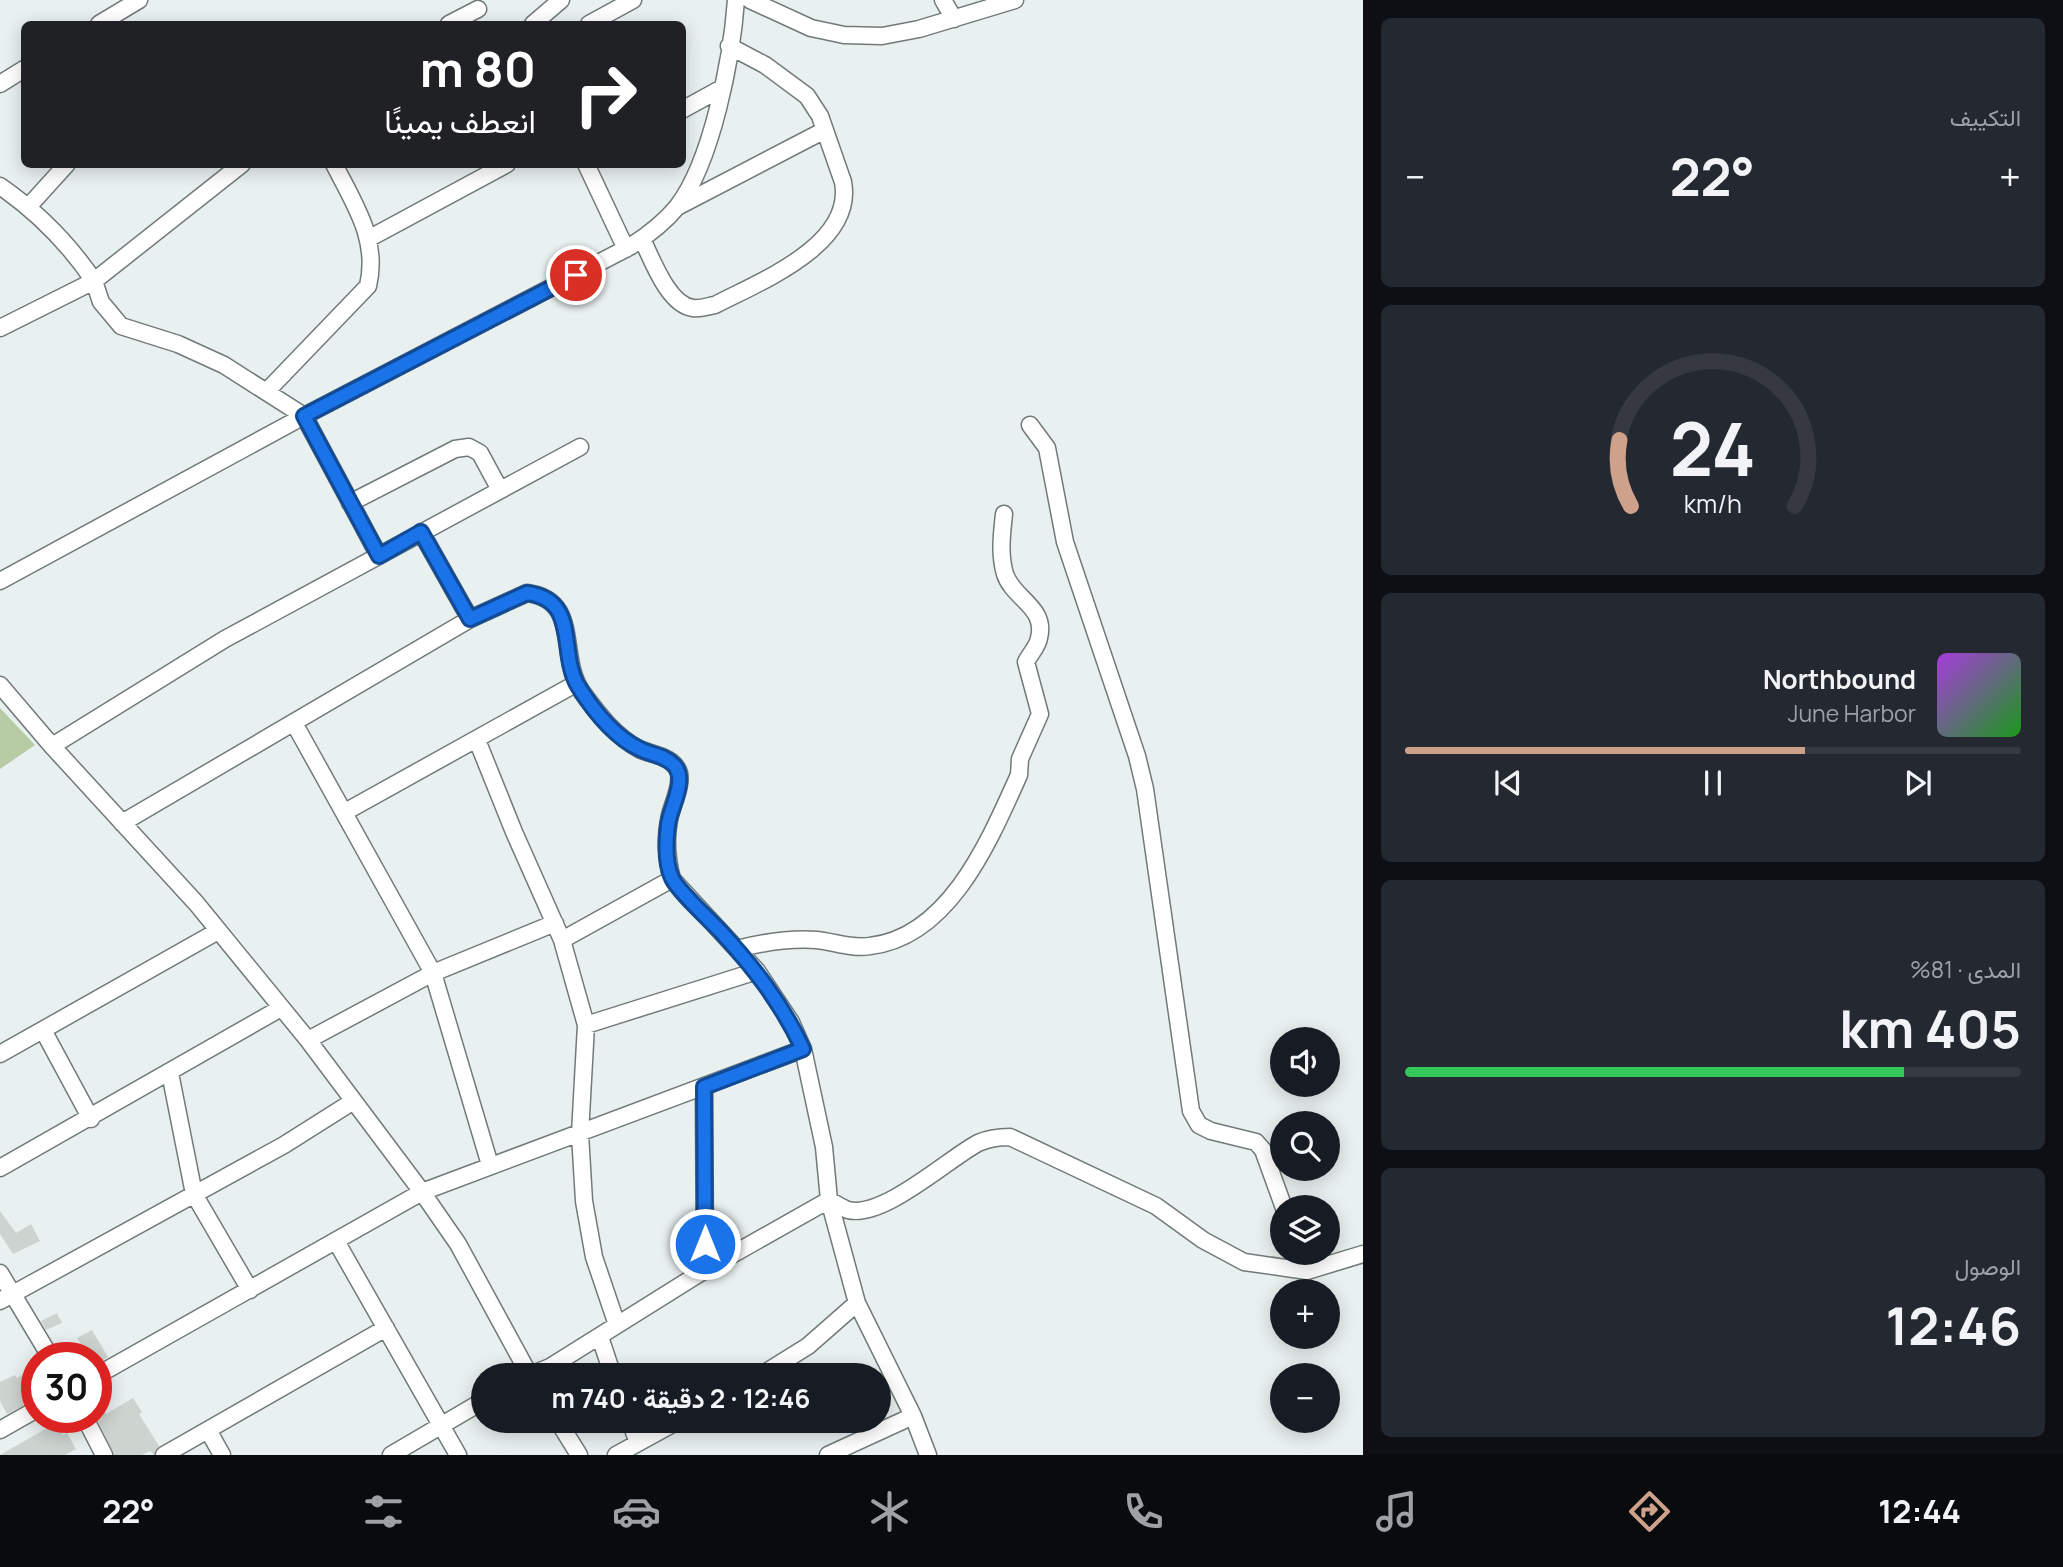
<!DOCTYPE html>
<html lang="ar">
<head>
<meta charset="utf-8">
<style>
	:root { --surface:#171b24; --page:#242831; --text:#f1f3f6; --muted:#9ea1a6; --line:#363941; --accent:#cea28a }
	body { margin:0; font-family:Manrope,Vazirmatn,sans-serif; background:var(--page); color:var(--text); direction:rtl; height:100vh; display:flex; flex-direction:column; font-size:26px; white-space:nowrap }
	* { box-sizing:border-box; margin:0 }
	p { font-size:23px; color:var(--muted) }
	.icon { flex:none; width:38px; height:38px; fill:none; stroke:currentColor; stroke-width:2; stroke-linecap:round; stroke-linejoin:round }
	.map { position:relative; flex:1; overflow:hidden; direction:ltr }
	.sheet { display:flex; flex-direction:column; gap:18px; padding:18px; background:#0d0f14; width:700px }
	.sheet>* { flex:none }
	.hud { position:absolute; left:21px; top:21px; width:665px; height:147px; border-radius:10px; box-shadow:0 4px 18px #0003; direction:rtl; background:#202124; color:#fff; overflow:hidden }
	.buttons { position:absolute; left:1270px; top:1027px; display:grid; gap:14px }
	.buttons a { display:grid; place-items:center; width:70px; height:70px; border-radius:50%; background:var(--surface); box-shadow:0 4px 18px #0003; font-size:35px }
	.speed { position:absolute; left:21px; top:1342px; display:flex; gap:14px; font-size:35px; font-weight:700; text-align:center }
	.speed>* { display:grid; place-content:center; width:91px; height:91px; border-radius:50%; background:var(--surface); box-shadow:0 4px 18px #0003; line-height:1 }
	.speed .limit { border:10px solid #d22; background:#fff; color:#111 }
	.pin { position:absolute; display:grid; place-items:center; width:60px; height:60px; color:#fff; margin:-30px; border:4px solid #fff; border-radius:50%; box-shadow:0 2px 7px #0007 }
	.me { position:absolute; width:77px; margin:-38px; rotate:0deg; stroke-linejoin:round; filter:drop-shadow(0 0 5px #0008) }
	.turn { display:flex; align-items:center; gap:24px; height:147px; padding:0 35px; font-size:32px }
	.turn .icon { width:91px; height:91px; stroke-width:2.5 }
	.turn b { display:block; font-size:49px; line-height:60px }
	.big { font-size:52px; font-weight:700; line-height:1.1 }
	.sheet .widget { flex:1; display:flex; flex-direction:column; justify-content:center; gap:10px; min-width:0; padding:0 24px; border-radius:10px; background:var(--page) }
	.sheet .dial { align-items:center; gap:0 }
	.dial svg { height:182px; overflow:visible; fill:none; stroke:var(--line); stroke-width:7; stroke-linecap:round; text-anchor:middle }
	.dial text { fill:var(--text); stroke:none }
	.song { display:flex; align-items:center; gap:21px }
	.cover { width:84px; height:84px; border-radius:10px; background:linear-gradient(135deg,hsl(280 70% 55%),hsl(120 70% 35%)) }
	.played { height:7px; border-radius:4px; background:linear-gradient(90deg,var(--accent) 65%,var(--line) 65%) }
	.keys { display:flex; justify-content:space-around; direction:ltr }
	.heat { display:flex; justify-content:space-between; align-items:center; font-size:38px; direction:ltr }
	.charge { height:10px; border-radius:5px; background:linear-gradient(90deg,#34c759 81%,var(--line) 0) }
	.trip { position:absolute; left:471px; top:1363px; width:420px; height:70px; border-radius:35px; background:var(--surface); box-shadow:0 4px 18px #0003; font-weight:700; line-height:70px; text-align:center; direction:rtl }
	.menu { display:flex; height:112px; justify-content:space-around; align-items:center; background:#090b0e; color:var(--muted) }
	.menu .icon { width:49px; height:49px }
	.menu .selected { color:var(--accent) }
	.menu b { font-size:32px; color:var(--text) }
	main { display:flex; flex:1; min-height:0 }
	.map>svg:first-child { display:block }
	.green { fill:#b7cba5 }
	.building { fill:#cdd4d0 }
	.lines { fill:none; stroke-linecap:round; stroke-linejoin:round }
	.minor-casing { stroke:#727a79; stroke-width:19 }
	.minor { stroke:#fff; stroke-width:16 }
	.route-casing { stroke:#114b97; stroke-width:18 }
	.route { stroke:#1a73e8; stroke-width:12 }
</style>
</head>
<body>
<main>
<section class="sheet">
<div class="widget"><p>التكييف</p>
<div class="heat"><a>−</a><b class="big">22°</b><a>+</a></div>
</div>
<div class="widget dial"><svg viewBox="0 0 100 80">
<path d="M14 69A42 42 0 1 1 86 69"/>
<path d="M14 69A42 42 0 0 1 9 40" stroke="#cea28a"/>
<text x="50" y="56" font-size="32" font-weight="700">24</text>
<text x="50" y="72" font-size="11">km/h</text>
</svg></div>
<div class="widget">
<div class="song"><i class="cover"></i><div><b>Northbound</b><p>June Harbor</p></div></div>
<div class="played"></div>
<div class="keys"><svg class="icon" aria-label="previous" viewBox="0 0 24 24"><path d="M18 5L8 12l10 7zM5 5v14"/></svg><svg class="icon" aria-label="pause" viewBox="0 0 24 24"><path d="M8 5v14M16 5v14"/></svg><svg class="icon" aria-label="next" viewBox="0 0 24 24"><path d="M6 5l10 7-10 7zM19 5v14"/></svg></div>
</div>
<div class="widget"><p>المدى · 81%</p><b class="big">405 km</b><div class="charge"></div></div>
<div class="widget"><p>الوصول</p><b class="big">12:46</b></div>
</section>
<div class="map">
<svg width="1363" height="1455" viewBox="0 0 1363 1455">
	<rect width="100%" height="100%" fill="#e9f1f0"/>
	<path class="green" d="M 0,708 L 35,745 L 0,769 Z"/>
	<path class="building" d="M 0,1211 L 16,1233 L 31,1224 L 40,1241 L 13,1254 L 0,1234 Z
		M 57,1313 L 62,1323 L 46,1330 L 41,1321 Z
		M 92,1330 L 108,1357 L 96,1364 L 96,1358 L 66,1358 L 83,1348 L 77,1338 Z
		M 25,1373 L 37,1389 L 37,1399 L 7,1414 L 0,1401 L 0,1382 L 15,1375 L 17,1378 Z
		M 133,1398 L 142,1412 L 139,1414 L 159,1446 L 154,1455 L 150,1451 L 142,1455 L 114,1455 L 96,1417 L 96,1413 L 104,1409 L 106,1414 Z
		M 56,1423 L 63,1435 L 67,1433 L 76,1449 L 65,1455 L 0,1455 Z"/>
	<g class="lines">
		<defs>
			<path id="minor" d="M 750,0 L 811,28 L 844,35 L 882,36 L 919,29 L 1015,0
				M 943,0 L 954,19
				M 99,24 L 139,0
				M 449,24 L 478,9
				M 533,24 L 561,0
				M 589,24 L 633,0
				M 0,84 L 24,69
				M 682,110 L 722,88
				M 586,164 L 626,249
				M 0,186 C 36,211 69,244 94,281 L 242,164
				M 29,206 L 67,164
				M 679,206 L 825,130
				M 368,239 L 507,164
				M 642,239 C 652,259 668,305 693,308 C 701,309 708,306 715,305 C 759,282 855,245 843,182 L 820,116 L 807,96 L 765,65 L 729,46
				M 0,328 L 94,281 L 101,302 L 121,326 L 178,344 L 224,365 L 304,416 L 379,556
				M 267,391 L 368,286 C 379,239 354,204 334,164
				M 1030,425 L 1047,448 L 1065,542 L 1137,756 L 1145,789 L 1191,1111 L 1199,1125 L 1211,1131 L 1256,1142 L 1263,1150 L 1284,1208
				M 350,503 L 455,449 L 469,447 L 480,453 L 500,490
				M 421,532 L 470,619
				M 0,581 L 304,416 L 631,246 C 648,235 664,223 677,207 C 712,162 732,57 736,0
				M 0,685 L 52,746 L 196,903 L 308,1040 L 422,1192 L 458,1244 L 530,1376
				M 294,723 L 433,973 L 490,1165
				M 477,740 L 514,832 L 562,940 L 586,1025 L 580,1134 L 584,1201 L 594,1257 L 617,1325
				M 52,746 L 225,639 L 580,447
				M 345,812 L 577,683
				M 122,823 L 470,619 L 527,593 C 582,600 557,657 582,692 C 598,714 615,736 639,749 C 652,755 674,756 679,773 C 682,788 671,806 669,820 C 665,840 667,860 672,879 L 757,971 L 791,1022 L 803,1049 L 824,1147 L 829,1200 L 857,1303 L 913,1416 L 928,1455
				M 562,940 L 672,879
				M 737,949 C 764,942 789,938 817,940 C 835,942 852,949 870,946 C 950,937 990,839 1019,775 L 1020,759 L 1040,714 L 1026,662 C 1030,654 1038,646 1039,638 C 1047,607 1013,599 1005,574 C 999,554 1002,533 1004,514
				M 586,1025 L 757,971
				M 43,1030 L 91,1119
				M 308,1040 L 433,973 L 555,923
				M 0,1054 L 218,931
				M 170,1073 L 194,1194 L 250,1290
				M 704,1087 L 705,1270
				M 0,1168 L 281,1008
				M 829,1200 C 835,1203 842,1208 848,1210 C 883,1219 948,1159 978,1143 C 989,1138 999,1137 1010,1137 L 1156,1206 L 1203,1240 L 1244,1262 L 1307,1271 L 1363,1254
				M 336,1241 L 458,1455
				M 1300,1253 L 1307,1271
				M 0,1273 L 51,1358
				M 0,1301 L 284,1145 L 352,1102
				M 600,1337 L 613,1376
				M 96,1376 L 422,1192 L 803,1049
				M 528,1376 L 550,1367 L 705,1270 L 829,1200
				M 760,1376 L 808,1346 L 857,1303
				M 85,1418 L 104,1455
				M 558,1421 L 579,1455
				M 630,1421 L 638,1443
				M 0,1430 L 37,1409
				M 208,1430 L 222,1455
				M 164,1455 L 386,1328
				M 391,1455 L 483,1401
				M 616,1455 L 678,1421
				M 828,1455 L 913,1416"/>
		</defs>
		<use href="#minor" class="minor-casing"/>
		<use href="#minor" class="minor"/>
	</g>
	<g class="lines">
		<defs>
			<path id="route" d="M 576,275 L 304,416 L 379,556 L 421,532 L 470,619 L 527,593 C 580,600 558,652 578,686 C 593,710 614,737 640,749 C 651,755 665,755 674,765 C 688,780 670,808 668,825 C 666,841 665,863 672,878 C 677,890 711,921 722,933 C 755,969 782,1004 803,1049 L 704,1087 L 705,1244"/>
		</defs>
		<use href="#route" class="route-casing"/>
		<use href="#route" class="route"/>
	</g>
</svg>
<div class="buttons">
<a><svg class="icon" aria-label="sound" viewBox="0 0 24 24"><path d="M4 9h4l5-4v14l-5-4H4zM17 9q2 3 0 6"/></svg></a>
<a><svg class="icon" aria-label="search" viewBox="0 0 24 24"><circle cx="10" cy="10" r="6"/><path d="M15 15l6 6"/></svg></a>
<a><svg class="icon" aria-label="layers" viewBox="0 0 24 24"><path d="M12 4l9 5-9 5-9-5zM3 14l9 5 9-5"/></svg></a>
<a>+</a>
<a>−</a>
</div>
<div class="speed"><div class="limit">30</div></div>
<div class="pin" style="left:576px;top:275px;background:#d93025"><svg class="icon" aria-label="arrive" viewBox="0 0 24 24"><path d="M6 21V4h12l-3 4 3 4H6"/></svg></div>
<svg class="me" style="left:705px;top:1244px" viewBox="-20 -20 40 40"><circle r="17" fill="#1a73e8" stroke="#fff" stroke-width="3"/><path d="M0-11L8 9 0 5-8 9z" fill="#fff"/></svg>
<div class="trip">12:46 · 2 دقيقة · 740 m</div>
<div class="hud">
<div class="turn"><svg class="icon" aria-label="right" viewBox="0 0 24 24"><path d="M7 20v-9h11M14 6l5 5-5 5"/></svg><div><b>80 m</b>انعطف يمينًا</div></div>
</div>
</div>
</main>
<nav class="menu">
<b>12:44</b>
<svg class="icon selected" aria-label="directions" viewBox="0 0 24 24"><path d="M12 3l9 9-9 9-9-9zM9 14v-3h6M13 9l2 2-2 2"/></svg>
<svg class="icon" aria-label="music" viewBox="0 0 24 24"><path d="M9 18V5l10-2v13"/><circle cx="6" cy="18" r="3"/><circle cx="16" cy="16" r="3"/></svg>
<svg class="icon" aria-label="phone" viewBox="0 0 24 24"><path d="M5 4h4l2 5-3 2q2 4 5 5l2-3 5 2v4C11 20 4 13 5 4z"/></svg>
<svg class="icon" aria-label="climate" viewBox="0 0 24 24"><path d="M12 3v18M4 7l16 10M4 17L20 7"/></svg>
<svg class="icon" aria-label="car" viewBox="0 0 24 24"><path d="M5 17H2v-5l4-1 3-4h7l3 4 3 1v5h-3M9 17h6M6 11h13"/><circle cx="7" cy="17" r="2"/><circle cx="17" cy="17" r="2"/></svg>
<svg class="icon" aria-label="filters" viewBox="0 0 24 24"><path d="M4 7h16M4 17h16"/><circle cx="9" cy="7" r="2"/><circle cx="15" cy="17" r="2"/></svg>
<b>22°</b>
</nav>
</body>
</html>
